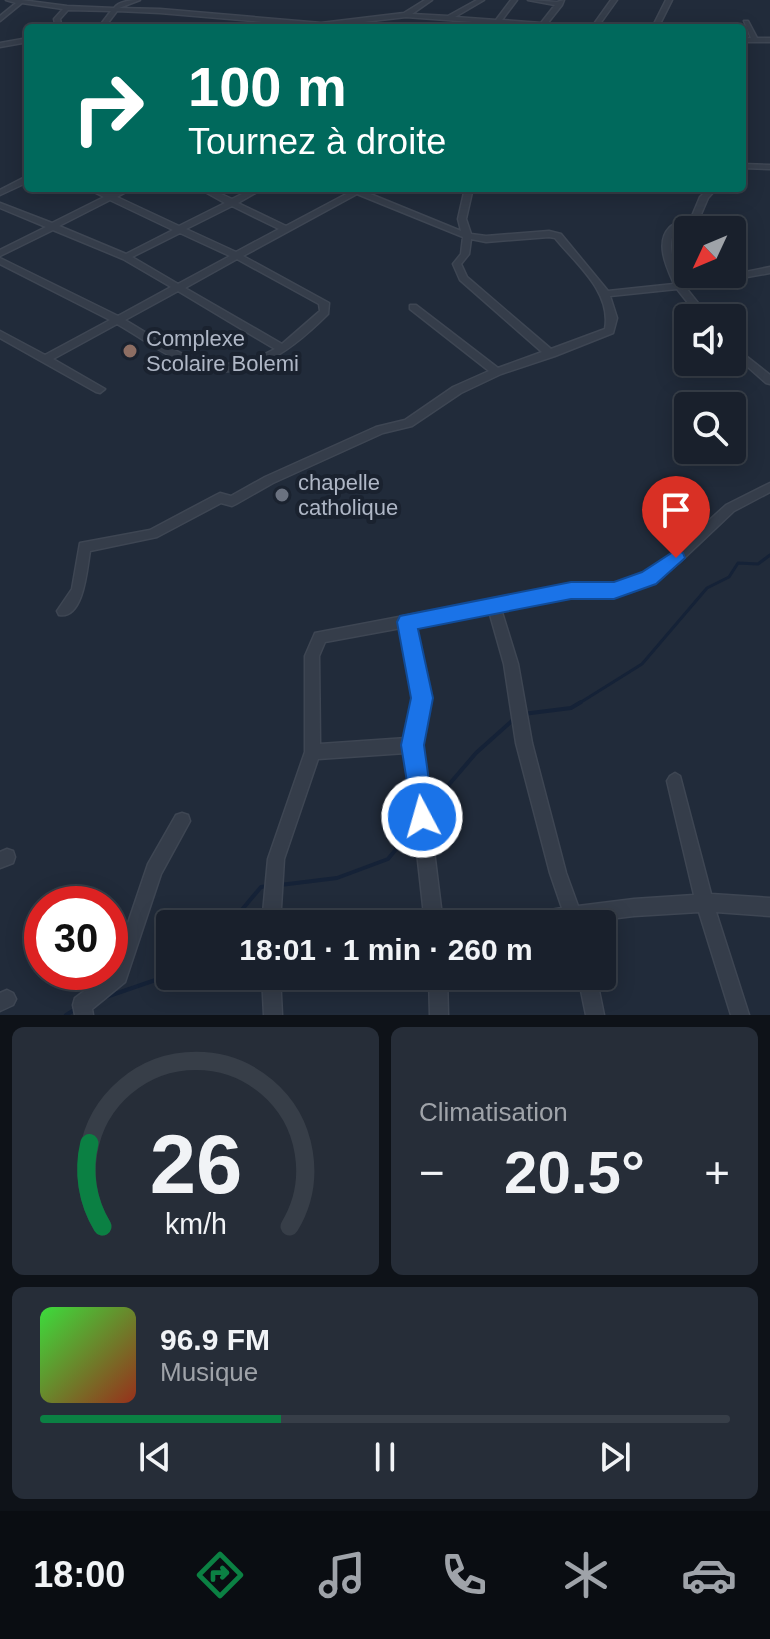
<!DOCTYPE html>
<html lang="fr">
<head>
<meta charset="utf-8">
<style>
	:root { --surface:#19202c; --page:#262d38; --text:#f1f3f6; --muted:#9fa3a9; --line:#373e48; --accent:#0b8043 }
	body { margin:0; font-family:Arial,sans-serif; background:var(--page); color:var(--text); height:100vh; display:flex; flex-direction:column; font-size:30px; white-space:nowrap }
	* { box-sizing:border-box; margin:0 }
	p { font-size:26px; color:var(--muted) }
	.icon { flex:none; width:44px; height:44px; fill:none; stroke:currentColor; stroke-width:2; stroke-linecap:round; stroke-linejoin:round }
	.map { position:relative; height:1015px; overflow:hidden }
	.panel { display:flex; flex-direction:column; gap:12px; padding:12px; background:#0e1218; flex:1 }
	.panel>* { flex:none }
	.hud { position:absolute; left:24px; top:24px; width:722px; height:168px; border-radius:8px; box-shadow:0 4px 20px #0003,0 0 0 2px var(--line); background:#00695c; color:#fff; overflow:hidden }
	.needle { width:52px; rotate:226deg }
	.buttons { position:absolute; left:674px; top:216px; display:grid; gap:16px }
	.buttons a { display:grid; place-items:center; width:72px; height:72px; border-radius:8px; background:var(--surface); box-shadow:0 4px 20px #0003,0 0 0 2px var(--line); font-size:40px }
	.speed { position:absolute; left:24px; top:886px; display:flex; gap:16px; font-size:40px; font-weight:700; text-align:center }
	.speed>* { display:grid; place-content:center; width:104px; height:104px; border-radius:50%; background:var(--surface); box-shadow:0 4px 20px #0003,0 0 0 2px var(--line); line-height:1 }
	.speed .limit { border:12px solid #d22; background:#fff; color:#111 }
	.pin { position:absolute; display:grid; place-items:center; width:68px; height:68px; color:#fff; margin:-82px -34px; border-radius:50% 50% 50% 0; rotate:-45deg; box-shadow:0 0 8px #0007 }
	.pin .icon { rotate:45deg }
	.me { position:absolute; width:88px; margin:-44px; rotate:354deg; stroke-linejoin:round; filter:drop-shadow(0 0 6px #0008) }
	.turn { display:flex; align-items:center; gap:28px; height:168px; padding:0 32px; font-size:36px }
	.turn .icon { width:104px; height:104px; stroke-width:2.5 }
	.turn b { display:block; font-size:56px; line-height:68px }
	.big { font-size:60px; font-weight:600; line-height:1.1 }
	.panel .widget { flex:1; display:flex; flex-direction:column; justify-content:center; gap:12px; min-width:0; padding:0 28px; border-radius:12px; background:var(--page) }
	.panel .dial { align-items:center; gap:0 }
	.dial svg { height:208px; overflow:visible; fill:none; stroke:var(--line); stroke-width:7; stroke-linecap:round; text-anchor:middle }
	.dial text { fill:var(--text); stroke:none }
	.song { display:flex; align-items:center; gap:24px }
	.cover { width:96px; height:96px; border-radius:12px; background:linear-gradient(135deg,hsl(120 70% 55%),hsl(10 70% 35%)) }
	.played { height:8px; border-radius:4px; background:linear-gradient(90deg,var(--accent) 35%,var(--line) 35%) }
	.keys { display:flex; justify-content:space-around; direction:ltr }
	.heat { display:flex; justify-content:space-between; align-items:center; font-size:44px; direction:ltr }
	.panel .tiles { flex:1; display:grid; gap:12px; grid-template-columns:1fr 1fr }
	.widget:last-child { grid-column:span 2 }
	.trip { position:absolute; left:156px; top:910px; width:460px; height:80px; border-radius:8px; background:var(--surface); box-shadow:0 4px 20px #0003,0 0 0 2px var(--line); font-weight:600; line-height:80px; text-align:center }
	.dock { display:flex; height:128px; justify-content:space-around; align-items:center; background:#0a0d12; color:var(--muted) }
	.dock .icon { width:56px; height:56px }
	.dock .on { color:var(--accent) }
	.dock b { font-size:36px; color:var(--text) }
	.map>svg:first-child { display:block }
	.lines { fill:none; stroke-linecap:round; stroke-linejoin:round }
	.stream-far1 { stroke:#152237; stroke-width:3 }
	.stream { stroke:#152237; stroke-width:4 }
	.minor-casing { stroke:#3e4653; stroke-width:3 }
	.minor { fill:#353d4a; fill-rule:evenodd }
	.route { fill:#1a73e8; stroke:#114b97; stroke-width:2 }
	.education-dot { fill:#8d6e63; stroke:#1a222f; stroke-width:3 }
	.worship-dot { fill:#6b7280; stroke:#1a222f; stroke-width:3 }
	.labels { text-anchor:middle; stroke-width:8; stroke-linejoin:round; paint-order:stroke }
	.poi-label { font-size:22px; fill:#afb7c6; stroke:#1a222f; text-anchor:start }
</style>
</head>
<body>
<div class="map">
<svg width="770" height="1015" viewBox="0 0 770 1015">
	<rect width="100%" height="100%" fill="#212b3a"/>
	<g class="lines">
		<path class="stream-far1" d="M 578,704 L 642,664 L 707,588 L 729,577 L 738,563 L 758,564 L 770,555"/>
		<path class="stream" d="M 523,714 L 571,708 L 581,702
			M 428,809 L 476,753 L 514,719
			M 280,885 L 337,878 L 388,859 L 416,825
			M 230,924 L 261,887 L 269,886
			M 106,997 L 170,975
			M 66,1015 L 76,1009"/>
		<defs>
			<path id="minor" d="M 6,0 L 21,0 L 67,6 L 114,8 C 119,1 131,0 140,0 L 119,8 L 160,9 L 321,23 L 404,13 L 425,0 L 432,0 L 412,14 L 448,16 L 477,0 L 484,0 L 455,17 L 496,20 L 511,0 L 517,0 L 502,20 L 541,23 L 555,5 L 528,0 L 557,2 L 564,0 L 562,5 L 547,24 L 582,28 L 556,28 L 406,17 L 321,27 L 160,13 L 117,11 L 104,28 L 98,28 L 111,11 L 68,10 L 60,19 L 62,28 L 56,28 L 54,19 L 63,9 L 22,3 L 0,21 L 0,16 L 16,3 Z
				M 611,0 L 617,0 L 597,28 L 591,28 Z
				M 666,0 L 672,0 L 658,28 L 652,28 Z
				M 744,21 L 748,21 L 757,38 L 770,38 L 770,42 L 742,42 L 742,38 L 751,38 Z
				M 28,38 L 28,42 L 0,47 L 0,43 Z
				M 742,164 L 770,165 L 770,169 L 742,168 Z
				M 25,177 L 28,177 L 28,182 L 0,195 L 0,190 Z
				M 86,188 L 96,188 L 110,194 L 123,188 L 133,188 L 117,197 L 179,226 L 225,203 L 198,188 L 208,188 L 232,199 L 254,188 L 264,188 L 238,203 L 286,226 L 350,192 L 348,188 L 367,188 L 363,191 L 461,231 L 458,219 L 465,188 L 473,188 L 466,219 L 471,234 L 486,236 L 549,231 L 561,234 L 608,291 L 674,284 C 667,268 655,243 669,228 C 674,222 685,219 692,216 L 700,197 L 709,188 L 717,188 L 708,198 L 699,219 C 692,222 680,226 675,232 C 665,244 676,270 683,283 L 706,280 L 770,267 L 770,273 L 686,288 L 710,318 L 700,318 L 677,289 L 610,296 L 617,318 L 613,333 L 555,356 L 501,374 L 461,393 L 412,426 L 383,433 L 273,483 L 236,504 L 232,506 L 221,503 L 157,537 L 90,551 C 87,568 84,620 59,615 L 57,611 L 72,589 L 80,543 L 150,530 L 216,495 L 220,493 L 231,496 L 265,477 L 376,427 L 405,420 L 453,387 L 489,371 L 410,309 L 410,305 L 416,305 L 498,368 L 542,352 L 460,280 L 453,264 L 461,254 L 463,237 L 357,194 L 243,256 L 329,303 L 328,314 C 289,353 244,387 187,364 C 162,354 140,337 117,324 L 53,359 L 105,389 L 100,393 L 96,392 L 0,338 L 0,331 L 45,355 L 110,320 L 0,264 L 0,258 L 118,316 L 171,287 L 123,259 L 53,230 L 0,256 L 0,250 L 46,227 L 0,208 L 0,203 L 52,223 L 104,197 ZM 110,200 L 173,230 L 126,254 L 59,226 ZM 232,206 L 279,229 L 236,252 L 186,229 ZM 180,233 L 230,256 L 178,284 L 132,257 ZM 549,237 L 555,238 C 576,264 612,292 605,329 L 551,349 L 467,277 L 461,264 L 469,254 L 471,239 L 486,242 ZM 237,259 L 319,304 L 320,311 L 282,344 L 185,288 ZM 178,291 L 275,349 C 210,384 180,352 125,320 Z
				M 732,345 L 770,375 L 770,384 L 766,383 L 732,353 Z
				M 770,483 L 770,492 L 734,511 L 680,562 L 654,582 L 614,596 L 571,596 L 501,609 L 518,664 L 532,743 L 566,873 L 578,906 L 634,899 L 694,895 L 667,781 L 670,776 L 675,773 L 680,776 L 711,894 L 770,898 L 770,916 L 716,912 L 749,1015 L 731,1015 L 699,912 L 634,916 L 584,922 L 585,924 L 512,924 L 515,918 L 521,915 L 562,908 L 550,873 L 516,743 L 504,664 L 489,611 L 414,625 L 429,698 L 421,745 L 443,924 L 425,924 L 406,753 L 318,759 L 284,859 L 280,924 L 262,924 L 268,859 L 305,752 L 305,656 L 315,633 L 571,584 L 614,584 L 645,574 L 672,554 L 726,505 ZM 401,628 L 415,698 L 407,738 L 320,744 L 319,656 L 325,642 Z
				M 182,813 L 188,815 L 190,821 L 161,874 L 125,982 L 92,1009 L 93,1015 L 75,1015 L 73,1005 L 75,998 L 112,970 L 148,864 L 176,815 Z
				M 7,849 L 13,851 L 15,857 L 13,863 L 0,868 L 0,852 Z
				M 262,976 L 280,976 L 282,1015 L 264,1015 Z
				M 429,976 L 447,976 L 448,1015 L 430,1015 Z
				M 578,976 L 596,976 L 604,1015 L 586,1015 Z
				M 7,990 L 13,993 L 16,999 L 13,1005 L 0,1011 L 0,993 Z"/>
		</defs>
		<use href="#minor" class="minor-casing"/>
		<use href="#minor" class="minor"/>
	</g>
	<path class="route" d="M 676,550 L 683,553 L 685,558 L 656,584 L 614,599 L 571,599 L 418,629 L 433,698 L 424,745 L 434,817 L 431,825 L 422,829 L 414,825 L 401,745 L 411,698 L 397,622 L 400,616 L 571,582 L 614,582 L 642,572 Z"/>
	<circle class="education-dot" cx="130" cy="351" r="8"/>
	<circle class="worship-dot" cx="282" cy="495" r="8"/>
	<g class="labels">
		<g class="poi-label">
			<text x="146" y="346">Complexe<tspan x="146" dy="25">Scolaire Bolemi</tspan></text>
			<text x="298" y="490">chapelle<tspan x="298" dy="25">catholique</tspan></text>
		</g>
	</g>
</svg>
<div class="buttons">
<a><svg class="needle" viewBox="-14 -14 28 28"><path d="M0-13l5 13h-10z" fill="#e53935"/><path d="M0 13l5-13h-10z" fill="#9fa3a9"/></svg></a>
<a><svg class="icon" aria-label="sound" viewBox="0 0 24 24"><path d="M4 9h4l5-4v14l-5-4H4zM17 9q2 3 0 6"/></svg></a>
<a><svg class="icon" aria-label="search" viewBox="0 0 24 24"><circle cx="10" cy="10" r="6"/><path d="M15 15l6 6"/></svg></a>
</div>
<div class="speed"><div class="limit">30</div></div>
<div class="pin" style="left:676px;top:558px;background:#d93025"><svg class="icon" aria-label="arrive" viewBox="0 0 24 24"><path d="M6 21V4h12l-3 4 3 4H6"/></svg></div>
<svg class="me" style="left:422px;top:817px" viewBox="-20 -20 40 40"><circle r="17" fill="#1a73e8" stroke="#fff" stroke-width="3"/><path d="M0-11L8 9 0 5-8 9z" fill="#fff"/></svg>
<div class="trip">18:01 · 1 min · 260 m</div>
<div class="hud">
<div class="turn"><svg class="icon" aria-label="right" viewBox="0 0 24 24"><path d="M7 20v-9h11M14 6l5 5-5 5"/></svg><div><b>100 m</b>Tournez à droite</div></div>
</div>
</div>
<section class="panel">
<div class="tiles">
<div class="widget dial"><svg viewBox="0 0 100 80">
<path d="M14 69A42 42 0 1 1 86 69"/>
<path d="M14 69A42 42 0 0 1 9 37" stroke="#0b8043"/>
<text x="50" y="56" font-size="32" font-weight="700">26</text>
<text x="50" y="72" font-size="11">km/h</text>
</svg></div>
<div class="widget"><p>Climatisation</p>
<div class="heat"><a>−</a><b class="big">20.5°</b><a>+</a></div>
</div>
<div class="widget">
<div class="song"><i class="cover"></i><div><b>96.9 FM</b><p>Musique</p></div></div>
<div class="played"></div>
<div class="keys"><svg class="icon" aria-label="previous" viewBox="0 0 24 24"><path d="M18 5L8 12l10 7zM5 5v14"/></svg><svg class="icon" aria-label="pause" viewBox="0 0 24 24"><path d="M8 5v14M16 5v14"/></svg><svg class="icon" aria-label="next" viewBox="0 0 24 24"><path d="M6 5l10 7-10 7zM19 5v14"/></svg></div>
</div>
</div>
</section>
<nav class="dock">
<b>18:00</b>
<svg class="icon on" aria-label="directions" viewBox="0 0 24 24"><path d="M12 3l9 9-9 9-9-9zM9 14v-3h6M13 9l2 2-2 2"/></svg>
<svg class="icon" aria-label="music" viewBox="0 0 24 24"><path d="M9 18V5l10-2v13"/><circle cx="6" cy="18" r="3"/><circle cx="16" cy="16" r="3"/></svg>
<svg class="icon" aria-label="phone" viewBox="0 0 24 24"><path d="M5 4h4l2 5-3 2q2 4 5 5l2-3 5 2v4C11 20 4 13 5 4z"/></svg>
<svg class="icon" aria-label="climate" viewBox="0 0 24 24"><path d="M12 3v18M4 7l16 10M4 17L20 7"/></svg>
<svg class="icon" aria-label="car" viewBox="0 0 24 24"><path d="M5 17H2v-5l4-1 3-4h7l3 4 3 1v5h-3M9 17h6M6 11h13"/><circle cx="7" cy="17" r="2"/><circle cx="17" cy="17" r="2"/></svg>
</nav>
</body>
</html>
